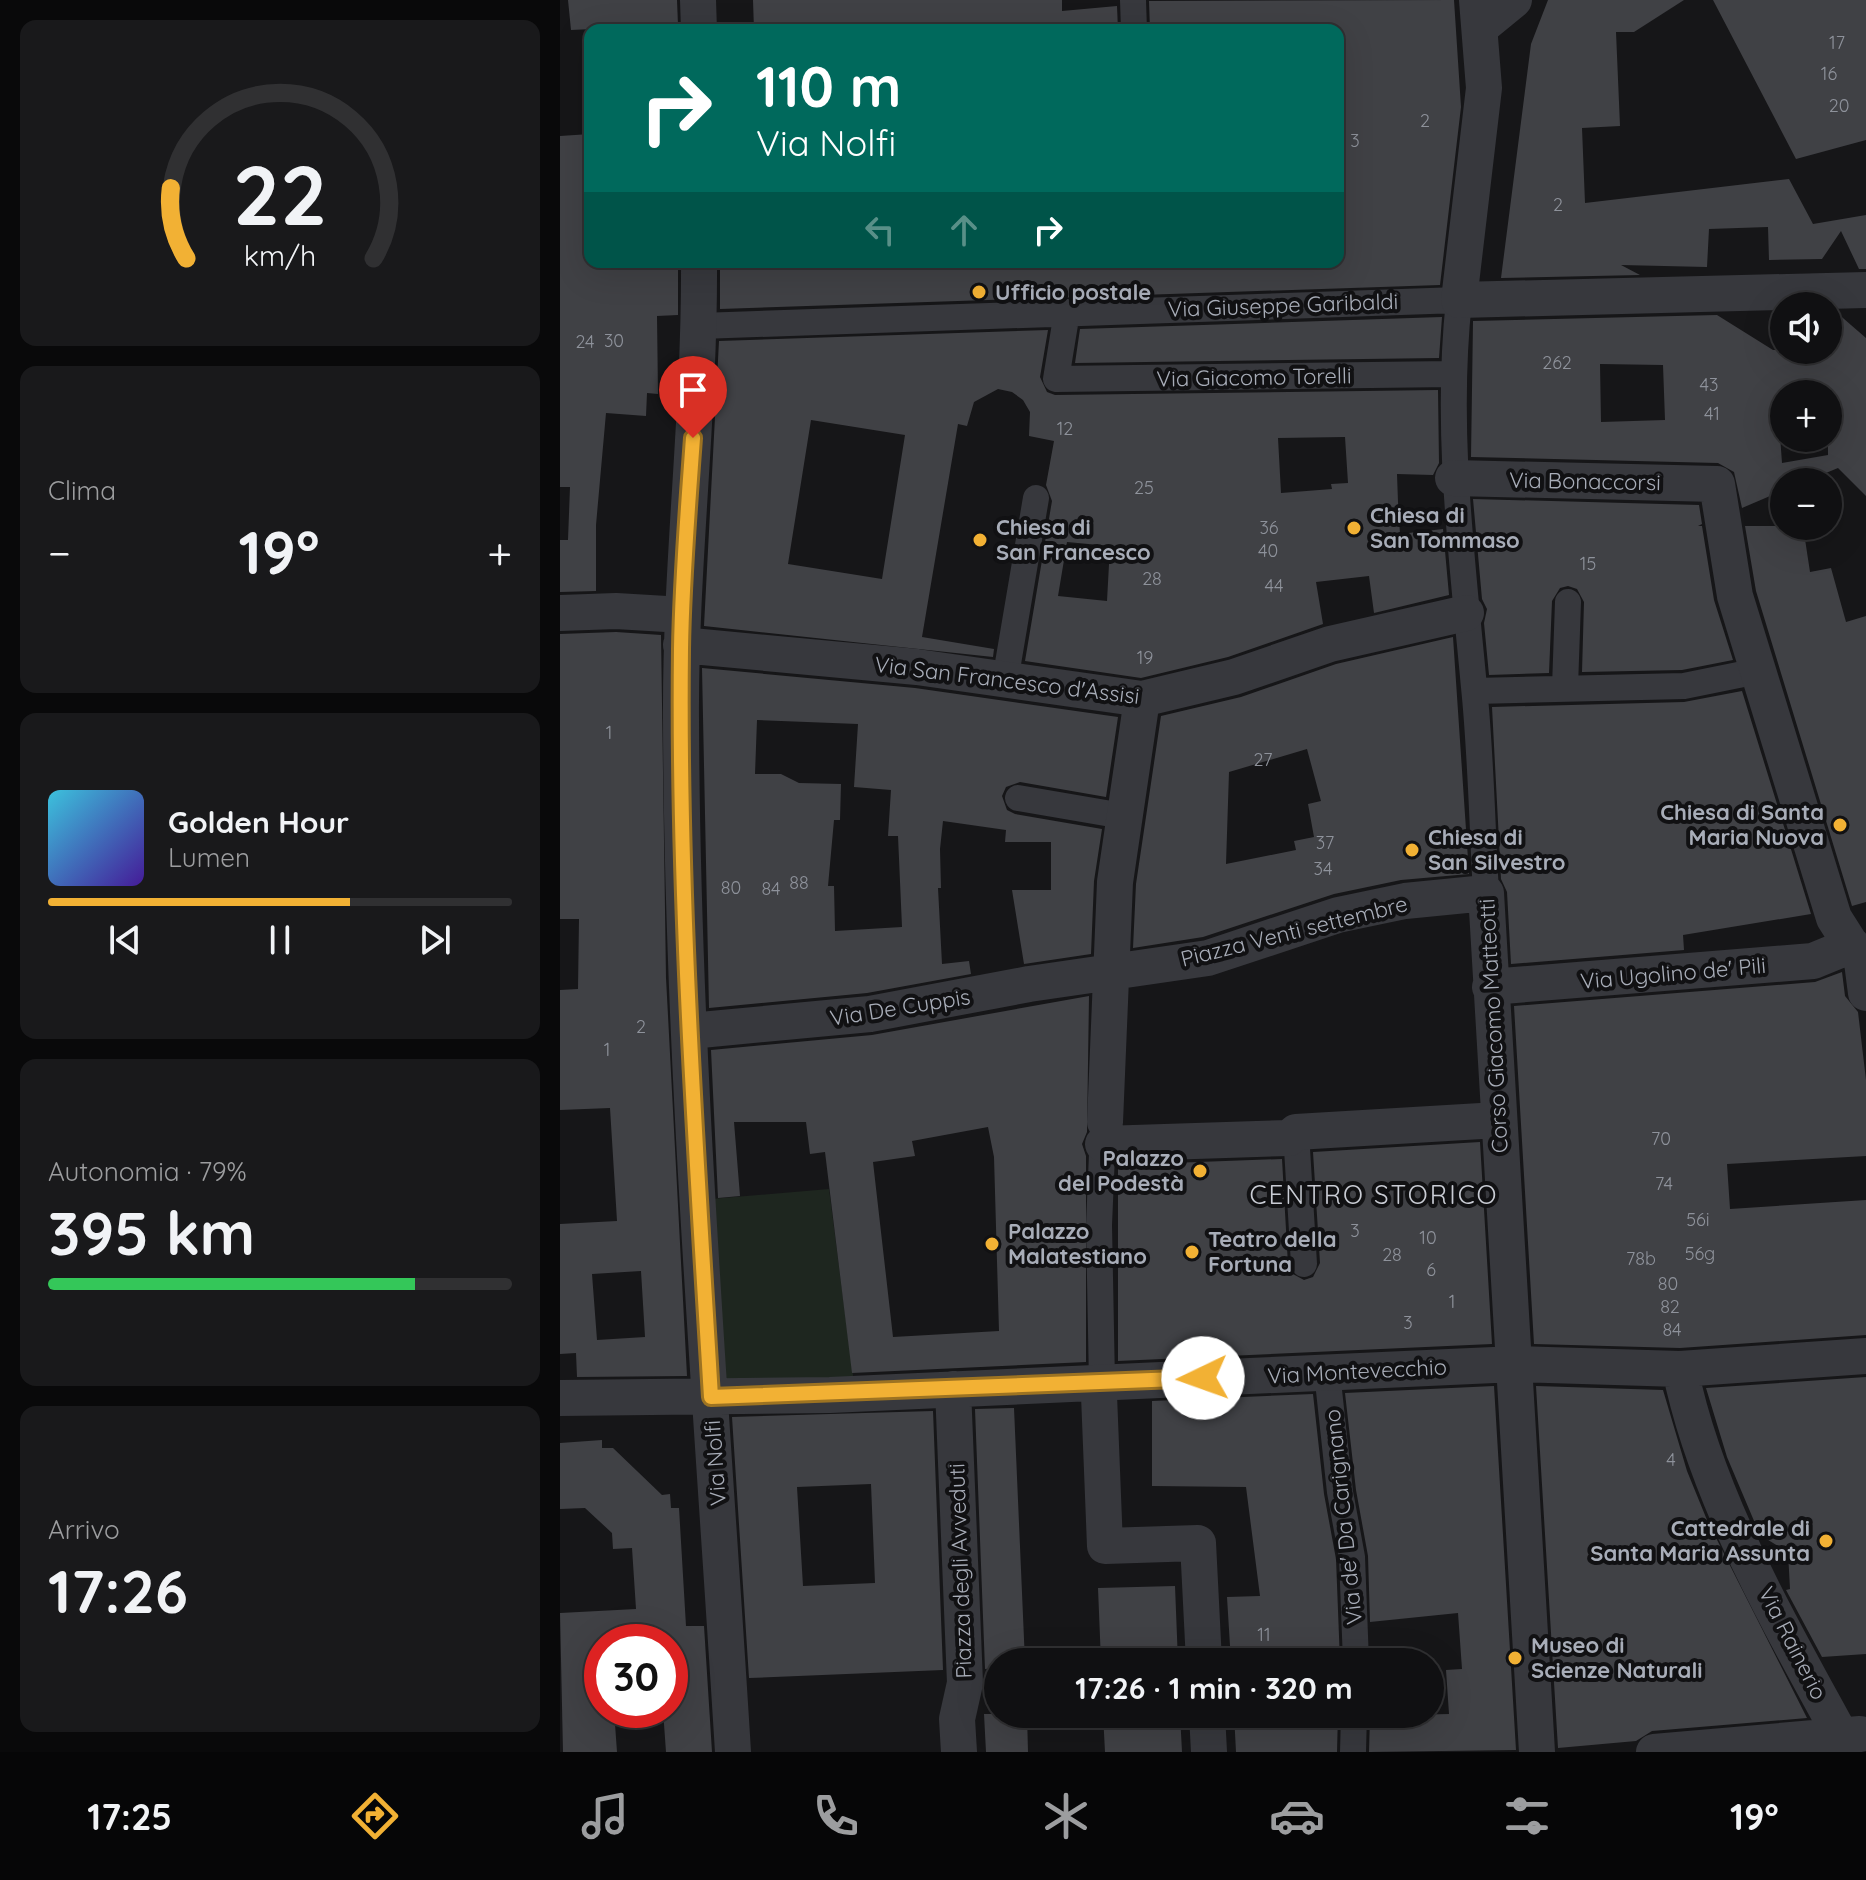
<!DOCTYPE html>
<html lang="it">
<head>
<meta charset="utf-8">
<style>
	:root { --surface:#101012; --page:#19191b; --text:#f1f3f6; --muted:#9c9d9f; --line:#303032; --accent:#f2b134 }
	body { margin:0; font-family:Quicksand,sans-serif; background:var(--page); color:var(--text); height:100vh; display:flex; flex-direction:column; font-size:30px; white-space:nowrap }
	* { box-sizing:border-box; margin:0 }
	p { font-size:26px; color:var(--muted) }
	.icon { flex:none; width:44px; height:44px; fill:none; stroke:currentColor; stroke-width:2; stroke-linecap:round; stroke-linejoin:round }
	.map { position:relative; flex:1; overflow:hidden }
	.sheet { display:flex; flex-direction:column; gap:20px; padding:20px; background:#09090a; width:560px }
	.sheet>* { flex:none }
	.hud { position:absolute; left:24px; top:24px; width:760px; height:244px; border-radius:16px; box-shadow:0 8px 32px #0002,0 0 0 2px var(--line); background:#00695c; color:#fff; overflow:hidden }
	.tools { position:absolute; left:1210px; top:292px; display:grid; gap:16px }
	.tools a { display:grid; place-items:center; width:72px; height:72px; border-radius:50%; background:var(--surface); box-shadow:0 8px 32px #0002,0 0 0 2px var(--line); font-size:40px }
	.speed { position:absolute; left:24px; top:1624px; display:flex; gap:16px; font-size:40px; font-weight:700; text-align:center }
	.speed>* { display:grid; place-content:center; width:104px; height:104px; border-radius:50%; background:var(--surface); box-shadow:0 8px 32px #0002,0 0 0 2px var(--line); line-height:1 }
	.speed .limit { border:12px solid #d22; background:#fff; color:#111 }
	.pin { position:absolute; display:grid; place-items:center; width:68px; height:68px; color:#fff; margin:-82px -34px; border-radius:50% 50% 50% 0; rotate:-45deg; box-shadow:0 0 8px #0007 }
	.pin .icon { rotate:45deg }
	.me { position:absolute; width:88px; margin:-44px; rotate:267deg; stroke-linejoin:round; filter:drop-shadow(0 0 6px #0008) }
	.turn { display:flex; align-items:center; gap:28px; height:168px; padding:0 40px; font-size:36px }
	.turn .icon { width:104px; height:104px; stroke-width:2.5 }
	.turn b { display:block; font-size:56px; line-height:68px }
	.lanes { display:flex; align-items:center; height:76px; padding:0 40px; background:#0003; justify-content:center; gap:40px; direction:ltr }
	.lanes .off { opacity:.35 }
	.big { font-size:60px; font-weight:800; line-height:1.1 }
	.sheet .tile { flex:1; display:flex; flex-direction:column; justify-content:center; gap:12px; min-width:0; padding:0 28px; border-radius:16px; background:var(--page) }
	.sheet .dial { align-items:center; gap:0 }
	.dial svg { height:208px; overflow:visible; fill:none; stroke:var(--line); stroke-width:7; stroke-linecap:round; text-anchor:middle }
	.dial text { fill:var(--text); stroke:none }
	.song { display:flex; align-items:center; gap:24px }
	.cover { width:96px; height:96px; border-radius:12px; background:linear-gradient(135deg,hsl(190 70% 55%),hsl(260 70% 35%)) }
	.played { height:8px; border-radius:4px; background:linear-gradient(90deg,var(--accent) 65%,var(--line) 65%) }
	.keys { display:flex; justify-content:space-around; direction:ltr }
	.heat { display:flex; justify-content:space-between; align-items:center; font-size:44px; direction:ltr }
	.charge { height:12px; border-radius:6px; background:linear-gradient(90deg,#34c759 79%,var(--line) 0) }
	.trip { position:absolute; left:424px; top:1648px; width:460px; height:80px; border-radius:40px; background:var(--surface); box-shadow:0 8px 32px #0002,0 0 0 2px var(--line); font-weight:800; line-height:80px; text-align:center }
	.dock { display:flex; height:128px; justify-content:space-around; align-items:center; background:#060607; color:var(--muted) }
	.dock .icon { width:56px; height:56px }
	.dock .selected { color:var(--accent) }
	.dock b { font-size:36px; color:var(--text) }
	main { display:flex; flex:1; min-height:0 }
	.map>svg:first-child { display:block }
	.green { fill:#1e261f }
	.building { fill:#404145; fill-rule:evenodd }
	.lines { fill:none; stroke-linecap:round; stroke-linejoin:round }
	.pedestrian { stroke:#37383d; stroke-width:26 }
	.minor { stroke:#37383d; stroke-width:36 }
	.route-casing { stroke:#9d7322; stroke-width:20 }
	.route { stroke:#f2b134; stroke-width:14 }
	.poi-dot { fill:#f2b134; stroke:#111113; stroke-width:3 }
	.labels { text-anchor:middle; stroke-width:8; stroke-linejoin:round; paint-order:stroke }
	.number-label { font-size:18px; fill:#8e929b }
	.poi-label { font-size:22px; font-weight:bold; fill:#a8adb8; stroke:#111113; text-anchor:start }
	.street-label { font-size:22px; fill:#a8adb8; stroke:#111113 }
	.quarter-label { font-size:26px; letter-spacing:2px; fill:#c9ccd4; stroke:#111113 }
</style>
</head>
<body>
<main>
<section class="sheet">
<div class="tile dial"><svg viewBox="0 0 100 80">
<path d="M14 69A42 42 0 1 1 86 69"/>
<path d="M14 69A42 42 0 0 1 8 42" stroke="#f2b134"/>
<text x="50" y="56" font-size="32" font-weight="700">22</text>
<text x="50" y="72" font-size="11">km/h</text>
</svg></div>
<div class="tile"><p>Clima</p>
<div class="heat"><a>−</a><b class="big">19°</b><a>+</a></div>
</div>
<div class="tile">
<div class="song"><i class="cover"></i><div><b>Golden Hour</b><p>Lumen</p></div></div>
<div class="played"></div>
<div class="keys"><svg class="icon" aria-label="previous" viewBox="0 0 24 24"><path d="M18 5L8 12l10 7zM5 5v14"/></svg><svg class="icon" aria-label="pause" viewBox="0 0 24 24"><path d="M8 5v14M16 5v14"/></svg><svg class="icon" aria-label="next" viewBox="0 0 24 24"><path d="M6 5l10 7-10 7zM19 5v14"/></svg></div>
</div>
<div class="tile"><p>Autonomia · 79%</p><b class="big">395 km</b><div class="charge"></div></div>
<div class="tile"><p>Arrivo</p><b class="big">17:26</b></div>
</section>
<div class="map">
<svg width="1306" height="1752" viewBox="0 0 1306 1752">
	<rect width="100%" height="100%" fill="#161618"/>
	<path class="green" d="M 269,1189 L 294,1383 L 163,1387 L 151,1199 Z"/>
	<path class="building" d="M 8,0 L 117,0 L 118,25 L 11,30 Z
		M 193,0 L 502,0 L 502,11 L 557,6 L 558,30 L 194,30 Z
		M 894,0 L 901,107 L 880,285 L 160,309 L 160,262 L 778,262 L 778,30 L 590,30 L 589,1 Z
		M 988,0 L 1124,0 L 1074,32 L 1056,32 L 1060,126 L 1022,128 L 1025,203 L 1229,179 L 1253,224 L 1306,215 L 1306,269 L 1299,269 L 1281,231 L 1262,259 L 1209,260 L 1208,227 L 1149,229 L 1147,267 L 1061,265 L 1080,275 L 941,278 L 971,44 Z
		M 1153,0 L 1306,0 L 1306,140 L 1236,159 Z
		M 30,134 L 30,262 L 118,262 L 118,315 L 97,316 L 98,394 L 87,393 L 86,416 L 46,413 L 36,525 L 36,591 L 0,592 L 0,540 L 8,540 L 10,487 L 0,487 L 0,136 Z
		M 1268,312 L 1276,312 L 1306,338 L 1306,496 L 1278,468 L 1244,482 L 1224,482 L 1224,490 L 1182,508 L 1174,472 L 1158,463 L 911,457 L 913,321 L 1157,315 L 1213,350 L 1268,350 ZM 1040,364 L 1103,365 L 1105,420 L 1041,422 ZM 1217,394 L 1268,394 L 1268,455 L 1222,463 Z
		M 882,317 L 879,358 L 515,363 L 520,329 Z
		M 488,330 L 480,377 L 487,392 L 495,395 L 878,390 L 879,463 L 873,475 L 837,474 L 838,502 L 840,534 L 883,529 L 889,595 L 814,613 L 809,576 L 756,582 L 763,624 L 668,657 L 581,678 L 465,661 L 492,501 L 486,485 L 494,441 L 469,436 L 470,412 L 463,400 L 452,392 L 438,389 L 414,402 L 407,426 L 398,424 L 362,637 L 434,649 L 433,657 L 144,626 L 159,341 ZM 251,420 L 345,435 L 322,579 L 228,564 ZM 785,437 L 788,483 L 771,484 L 772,489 L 721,493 L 718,438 ZM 507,542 L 550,546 L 547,601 L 498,596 Z
		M 913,499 L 1139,505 L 1142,524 L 1138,526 L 1142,526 L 1154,600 L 1173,660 L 1122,670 L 1022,672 L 1024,602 L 1017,589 L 1008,586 L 1000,588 L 992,601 L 989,673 L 929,675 L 924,623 L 927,609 L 922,599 Z
		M 1185,526 L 1243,526 L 1250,572 L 1271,568 L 1286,622 L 1306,616 L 1306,902 L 1292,906 L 1196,591 Z
		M 56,632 L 101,635 L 106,978 L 127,1376 L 17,1377 L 16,1353 L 0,1354 L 0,1224 L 57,1221 L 50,1108 L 0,1110 L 0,990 L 18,989 L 19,919 L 0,919 L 0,634 ZM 81,1271 L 85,1337 L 37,1340 L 32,1274 Z
		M 893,637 L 909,874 L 841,880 L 774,894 L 643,937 L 573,948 L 576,884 L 601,716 L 681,697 L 776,664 ZM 747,749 L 761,801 L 748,804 L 754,837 L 734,841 L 736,850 L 666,864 L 669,772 Z
		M 142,668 L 355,688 L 558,717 L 546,797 L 460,782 L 446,787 L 442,796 L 447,810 L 455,814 L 542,829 L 534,881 L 531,954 L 464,964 L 452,890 L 491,890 L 491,842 L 445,842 L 446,830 L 383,821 L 380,849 L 381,888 L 378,888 L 382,964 L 409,961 L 411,974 L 307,993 L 149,1008 ZM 197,720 L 298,724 L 294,787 L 331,790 L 328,836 L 338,836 L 342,927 L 275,931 L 274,886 L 268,886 L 274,820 L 280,820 L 281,784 L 239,783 L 221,774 L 195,774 Z
		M 1182,691 L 1251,914 L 1123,935 L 1124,950 L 951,964 L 947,892 L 941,879 L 932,707 L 1124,702 Z
		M 1282,972 L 1285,996 L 1298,1012 L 1306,1080 L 1306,1156 L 1167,1164 L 1170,1209 L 1306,1200 L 1306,1335 L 1120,1348 L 974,1344 L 954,1006 L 1255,982 Z
		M 529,996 L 527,1132 L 522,1144 L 526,1156 L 526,1362 L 292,1373 L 265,1152 L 250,1154 L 246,1122 L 174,1122 L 180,1196 L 158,1198 L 151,1050 L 312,1035 ZM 428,1127 L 434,1157 L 439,1331 L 333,1337 L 313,1162 L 355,1156 L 352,1141 Z
		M 920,1142 L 932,1344 L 558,1361 L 558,1165 L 722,1159 L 728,1265 L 731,1273 L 744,1280 L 753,1277 L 760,1263 L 753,1152 Z
		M 1306,1377 L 1306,1654 L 1262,1657 L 1226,1590 L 1230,1589 L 1228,1552 L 1200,1535 L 1167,1457 L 1146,1388 Z
		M 934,1386 L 956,1750 L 809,1752 L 810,1716 L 889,1714 L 886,1670 L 902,1669 L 898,1613 L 810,1622 L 808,1556 L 796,1490 L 785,1393 Z
		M 976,1386 L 1103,1390 L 1127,1471 L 1147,1520 L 1247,1718 L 1092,1731 L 1076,1741 L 998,1748 Z
		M 753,1394 L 764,1494 L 776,1559 L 780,1662 L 732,1662 L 732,1658 L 671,1662 L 667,1597 L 700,1596 L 686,1487 L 592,1486 L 592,1401 Z
		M 454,1408 L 465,1662 L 438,1662 L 438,1668 L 425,1669 L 415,1409 Z
		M 373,1411 L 383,1670 L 189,1678 L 172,1417 ZM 311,1484 L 315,1583 L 243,1586 L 237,1487 Z
		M 42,1440 L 42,1448 L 53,1448 L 102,1495 L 110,1494 L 111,1508 L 119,1508 L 126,1626 L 144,1626 L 152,1752 L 106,1752 L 103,1710 L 110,1710 L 110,1642 L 42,1642 L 42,1710 L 54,1710 L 57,1752 L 3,1752 L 0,1613 L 76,1609 L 72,1548 L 53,1549 L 52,1533 L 25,1508 L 0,1509 L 0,1443 Z
		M 615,1586 L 618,1662 L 541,1662 L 538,1588 Z
		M 424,1714 L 467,1714 L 468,1752 L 426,1752 Z
		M 543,1714 L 620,1714 L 622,1752 L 545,1752 Z
		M 674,1714 L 778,1714 L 777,1752 L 676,1752 Z"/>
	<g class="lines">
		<path class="pedestrian" d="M 573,0 L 574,30
			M 507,312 L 496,379 L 892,374
			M 140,326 L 899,300 C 885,430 902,557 914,687 C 921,755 922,824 926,893
			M 445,681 L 476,498
			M 1005,687 L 1008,602
			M 915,691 L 1124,686 L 1198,671
			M 458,798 L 563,816
			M 736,1132 L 744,1264
			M 542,1154 L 539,1225 L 542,1383
			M 767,1372 L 780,1492 L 792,1557 L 796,1662
			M 793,1752 L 794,1714"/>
		<path class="minor" d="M 138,0 L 139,30
			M 917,0 L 924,88 L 899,300 L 1306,290
			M 921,27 L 954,0
			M 139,262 C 140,414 120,566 121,719 C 122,1063 152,1408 173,1752
			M 893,478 L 1157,484 L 1175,596 L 1274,918 L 1302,962 L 1306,993
			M 0,613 L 56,611 L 123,615
			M 121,645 L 357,667 L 582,699 L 674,677 L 770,644 L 906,613
			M 930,987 L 1253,961 L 1292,945
			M 130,1031 L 310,1014 L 469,984 L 648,958 L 778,915 L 845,901 L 926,893 L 977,1752
			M 545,1122 L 555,882 L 582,699
			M 543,1144 L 729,1138 L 736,1132 L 938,1120
			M 1120,1369 C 1146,1497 1219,1622 1281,1736
			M 542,1383 L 539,1395 L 545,1546 L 638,1543 L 644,1662
			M 393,1389 L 405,1683 L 397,1719 L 399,1752
			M 0,1398 L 270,1395 L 956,1364 L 1120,1369 L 1306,1356
			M 647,1714 L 649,1752
			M 1094,1752 L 1300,1734"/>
	</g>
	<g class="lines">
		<defs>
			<path id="route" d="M 133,438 C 128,507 122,579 121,649 C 118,898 136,1148 151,1397 L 643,1378"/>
		</defs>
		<use href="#route" class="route-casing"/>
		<use href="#route" class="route"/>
	</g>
	<g class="poi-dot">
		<circle cx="419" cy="292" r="8"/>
		<circle cx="794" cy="528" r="8"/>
		<circle cx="420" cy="540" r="8"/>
		<circle cx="1280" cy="825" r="8"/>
		<circle cx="852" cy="850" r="8"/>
		<circle cx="640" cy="1171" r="8"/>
		<circle cx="432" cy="1244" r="8"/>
		<circle cx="632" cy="1252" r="8"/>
		<circle cx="1266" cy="1541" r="8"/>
		<circle cx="955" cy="1658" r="8"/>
	</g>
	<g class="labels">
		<g class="number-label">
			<text x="1277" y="49">17</text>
			<text x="1269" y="80">16</text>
			<text x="1279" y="112">20</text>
			<text x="865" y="127">2</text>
			<text x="795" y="147">3</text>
			<text x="998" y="211">2</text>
			<text x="54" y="347">30</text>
			<text x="25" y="348">24</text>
			<text x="997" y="369">262</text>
			<text x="1149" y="391">43</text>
			<text x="1152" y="420">41</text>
			<text x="505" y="435">12</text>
			<text x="584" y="494">25</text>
			<text x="709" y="534">36</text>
			<text x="708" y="557">40</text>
			<text x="1028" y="570">15</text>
			<text x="592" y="585">28</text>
			<text x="714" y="592">44</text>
			<text x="585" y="664">19</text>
			<text x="49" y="739">1</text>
			<text x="703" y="766">27</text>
			<text x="765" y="849">37</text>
			<text x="763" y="875">34</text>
			<text x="239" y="889">88</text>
			<text x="171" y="894">80</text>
			<text x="211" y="895">84</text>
			<text x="81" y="1033">2</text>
			<text x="47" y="1056">1</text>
			<text x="1101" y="1145">70</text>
			<text x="1104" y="1190">74</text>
			<text x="1138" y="1226">56i</text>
			<text x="795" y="1237">3</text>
			<text x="868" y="1244">10</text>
			<text x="1140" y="1260">56g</text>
			<text x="832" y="1261">28</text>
			<text x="1081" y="1265">78b</text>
			<text x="871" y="1276">6</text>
			<text x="1108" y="1290">80</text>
			<text x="892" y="1308">1</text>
			<text x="1110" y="1313">82</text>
			<text x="848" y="1329">3</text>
			<text x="1112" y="1336">84</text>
			<text x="1111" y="1466">4</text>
			<text x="704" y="1641">11</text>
		</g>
		<g class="poi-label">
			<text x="435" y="300">Ufficio postale</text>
			<text x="810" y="523">Chiesa di<tspan x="810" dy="25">San Tommaso</tspan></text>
			<text x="436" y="535">Chiesa di<tspan x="436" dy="25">San Francesco</tspan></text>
			<text x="1264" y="820" text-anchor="end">Chiesa di Santa<tspan x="1264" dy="25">Maria Nuova</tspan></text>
			<text x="868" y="845">Chiesa di<tspan x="868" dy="25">San Silvestro</tspan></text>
			<text x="624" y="1166" text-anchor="end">Palazzo<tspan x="624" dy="25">del Podestà</tspan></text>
			<text x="448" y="1239">Palazzo<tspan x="448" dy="25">Malatestiano</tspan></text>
			<text x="648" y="1247">Teatro della<tspan x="648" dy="25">Fortuna</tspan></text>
			<text x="1250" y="1536" text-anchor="end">Cattedrale di<tspan x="1250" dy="25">Santa Maria Assunta</tspan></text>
			<text x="971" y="1653">Museo di<tspan x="971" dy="25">Scienze Naturali</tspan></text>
		</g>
		<g class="street-label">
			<text transform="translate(723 305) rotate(-2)" y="8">Via Giuseppe Garibaldi</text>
			<text transform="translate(694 377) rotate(-1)" y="8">Via Giacomo Torelli</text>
			<text transform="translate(1025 481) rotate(1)" y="8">Via Bonaccorsi</text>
			<text transform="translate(447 680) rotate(7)" y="8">Via San Francesco d'Assisi</text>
			<text transform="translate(734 931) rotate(-14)" y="8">Piazza Venti settembre</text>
			<text transform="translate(1113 973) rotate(-5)" y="8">Via Ugolino de' Pili</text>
			<text transform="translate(340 1007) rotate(-9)" y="8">Via De Cuppis</text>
			<text transform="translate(933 1026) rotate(-93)" y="8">Corso Giacomo Matteotti</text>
			<text transform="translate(797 1371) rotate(-3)" y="8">Via Montevecchio</text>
			<text transform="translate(155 1463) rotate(-94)" y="8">Via Nolfi</text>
			<text transform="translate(783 1517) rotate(-96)" y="8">Via de' Da Carignano</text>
			<text transform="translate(400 1571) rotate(-92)" y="8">Piazza degli Avveduti</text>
			<text transform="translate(1233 1643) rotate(63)" y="8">Via Rainerio</text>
		</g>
		<g class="quarter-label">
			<text x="814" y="1204">CENTRO STORICO</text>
		</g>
	</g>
</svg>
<div class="tools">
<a><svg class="icon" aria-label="sound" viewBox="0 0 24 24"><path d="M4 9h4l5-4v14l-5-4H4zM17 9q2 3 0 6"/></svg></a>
<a>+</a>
<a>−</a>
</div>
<div class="speed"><div class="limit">30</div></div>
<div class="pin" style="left:133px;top:438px;background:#d93025"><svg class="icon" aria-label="arrive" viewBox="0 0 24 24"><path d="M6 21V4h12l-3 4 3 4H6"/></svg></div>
<svg class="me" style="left:643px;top:1378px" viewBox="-20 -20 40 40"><circle r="19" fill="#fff"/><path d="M0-13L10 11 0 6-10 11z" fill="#f2b134"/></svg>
<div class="trip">17:26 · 1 min · 320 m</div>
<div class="hud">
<div class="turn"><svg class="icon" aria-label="right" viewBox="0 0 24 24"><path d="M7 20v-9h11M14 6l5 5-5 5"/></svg><div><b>110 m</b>Via Nolfi</div></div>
<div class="lanes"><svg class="icon off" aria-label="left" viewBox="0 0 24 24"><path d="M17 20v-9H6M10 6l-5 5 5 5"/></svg><svg class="icon off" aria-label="ahead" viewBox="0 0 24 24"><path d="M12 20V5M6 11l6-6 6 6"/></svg><svg class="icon" aria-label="right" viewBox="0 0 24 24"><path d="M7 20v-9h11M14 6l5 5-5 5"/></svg></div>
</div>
</div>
</main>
<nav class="dock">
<b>17:25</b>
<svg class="icon selected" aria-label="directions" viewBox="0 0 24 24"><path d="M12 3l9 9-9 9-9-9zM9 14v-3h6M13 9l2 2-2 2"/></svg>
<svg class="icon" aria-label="music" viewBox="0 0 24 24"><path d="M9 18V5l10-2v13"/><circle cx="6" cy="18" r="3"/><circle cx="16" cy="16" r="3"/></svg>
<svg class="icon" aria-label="phone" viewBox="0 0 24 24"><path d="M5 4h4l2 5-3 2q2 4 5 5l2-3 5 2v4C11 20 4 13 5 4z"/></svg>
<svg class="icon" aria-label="climate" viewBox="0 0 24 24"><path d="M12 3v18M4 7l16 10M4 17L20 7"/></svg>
<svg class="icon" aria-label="car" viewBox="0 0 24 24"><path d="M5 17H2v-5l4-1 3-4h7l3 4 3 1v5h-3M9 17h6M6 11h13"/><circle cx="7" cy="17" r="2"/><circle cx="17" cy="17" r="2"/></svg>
<svg class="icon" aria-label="filters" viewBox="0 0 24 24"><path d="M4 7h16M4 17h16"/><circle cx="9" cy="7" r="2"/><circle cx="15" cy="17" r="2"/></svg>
<b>19°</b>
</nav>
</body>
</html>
